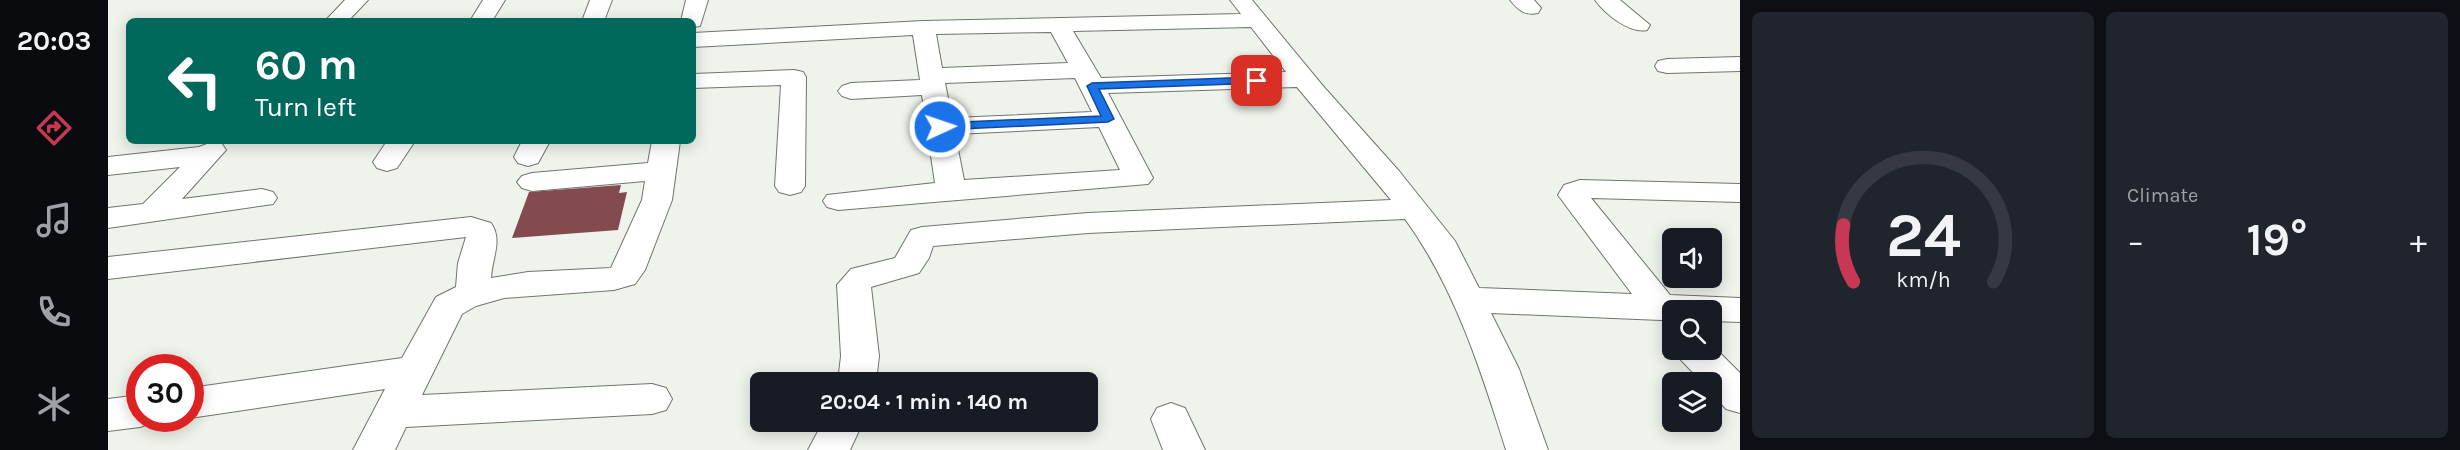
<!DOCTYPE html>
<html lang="en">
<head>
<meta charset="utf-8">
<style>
	:root { --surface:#171b24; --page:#20242c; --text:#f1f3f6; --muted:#9ea1a6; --line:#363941; --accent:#c83854 }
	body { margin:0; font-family:Karla,sans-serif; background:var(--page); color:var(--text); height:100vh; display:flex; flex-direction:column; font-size:22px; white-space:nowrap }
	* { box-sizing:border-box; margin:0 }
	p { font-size:20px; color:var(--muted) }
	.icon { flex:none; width:33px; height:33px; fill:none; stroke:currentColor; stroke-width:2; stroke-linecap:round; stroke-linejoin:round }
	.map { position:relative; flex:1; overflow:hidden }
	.panel { display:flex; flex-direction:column; gap:12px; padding:12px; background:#0d0f14; width:720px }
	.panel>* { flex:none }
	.top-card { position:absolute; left:18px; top:18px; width:570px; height:126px; border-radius:9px; box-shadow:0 3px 15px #0003; background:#00695c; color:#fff; overflow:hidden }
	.fabs { position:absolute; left:1554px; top:228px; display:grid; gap:12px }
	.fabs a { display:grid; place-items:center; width:60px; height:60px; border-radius:9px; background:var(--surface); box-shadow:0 3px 15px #0003; font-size:30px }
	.speed { position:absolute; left:18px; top:354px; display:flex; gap:12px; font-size:30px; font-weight:700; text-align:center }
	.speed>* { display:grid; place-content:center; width:78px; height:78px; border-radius:50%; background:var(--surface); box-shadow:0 3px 15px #0003; line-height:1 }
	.speed .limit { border:9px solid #d22; background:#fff; color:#111 }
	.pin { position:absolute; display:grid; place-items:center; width:51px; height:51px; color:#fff; margin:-26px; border-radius:12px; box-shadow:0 3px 9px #0006 }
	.me { position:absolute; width:66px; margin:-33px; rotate:87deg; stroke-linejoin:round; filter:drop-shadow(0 0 4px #0008) }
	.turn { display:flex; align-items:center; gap:21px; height:126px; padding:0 30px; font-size:27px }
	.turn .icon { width:78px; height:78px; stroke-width:2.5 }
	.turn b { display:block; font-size:42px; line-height:51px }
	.big { font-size:45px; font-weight:700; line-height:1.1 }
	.panel .widget { flex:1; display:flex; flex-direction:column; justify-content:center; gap:9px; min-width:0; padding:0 21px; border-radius:9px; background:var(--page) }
	.panel .dial { align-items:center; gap:0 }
	.dial svg { height:156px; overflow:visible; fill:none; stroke:var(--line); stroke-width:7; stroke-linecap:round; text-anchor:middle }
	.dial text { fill:var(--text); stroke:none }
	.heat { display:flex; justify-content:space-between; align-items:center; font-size:33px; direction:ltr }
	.panel .tiles { flex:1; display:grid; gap:12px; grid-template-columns:repeat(2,1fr) }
	.trip { position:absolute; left:642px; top:372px; width:348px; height:60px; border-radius:9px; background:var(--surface); box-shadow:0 3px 15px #0003; font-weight:700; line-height:60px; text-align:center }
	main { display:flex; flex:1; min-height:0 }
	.tab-bar { display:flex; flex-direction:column; width:108px; justify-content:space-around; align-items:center; background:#090b0e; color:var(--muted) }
	.tab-bar .icon { width:42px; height:42px }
	.tab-bar .active { color:var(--accent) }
	.tab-bar b { font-size:27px; color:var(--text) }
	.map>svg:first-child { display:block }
	.building { fill:#834a4f }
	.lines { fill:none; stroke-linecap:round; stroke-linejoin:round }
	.minor-casing { stroke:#6f756d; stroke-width:2 }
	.minor { fill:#fff; fill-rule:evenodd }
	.route { fill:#1a73e8; stroke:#114b97; stroke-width:1.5 }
</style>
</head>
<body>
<main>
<nav class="tab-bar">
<b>20:03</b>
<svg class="icon active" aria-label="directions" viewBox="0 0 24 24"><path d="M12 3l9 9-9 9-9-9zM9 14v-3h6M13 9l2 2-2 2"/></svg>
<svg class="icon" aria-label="music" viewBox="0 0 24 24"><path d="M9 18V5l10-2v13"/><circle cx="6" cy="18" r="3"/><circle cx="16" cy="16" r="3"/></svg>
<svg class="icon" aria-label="phone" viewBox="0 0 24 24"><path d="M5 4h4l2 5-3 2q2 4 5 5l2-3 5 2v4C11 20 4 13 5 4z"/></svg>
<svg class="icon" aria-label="climate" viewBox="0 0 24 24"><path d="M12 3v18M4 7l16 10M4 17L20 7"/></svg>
</nav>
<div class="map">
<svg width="1632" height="450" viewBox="0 0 1632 450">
	<rect width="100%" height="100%" fill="#eef4eb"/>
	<path class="building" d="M 513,185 L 511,193 L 519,192 L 510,230 L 404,238 L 421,192 Z"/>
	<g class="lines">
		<defs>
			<path id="minor" d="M 237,0 L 260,0 L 240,21 L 217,21 Z
				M 375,0 L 397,0 L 384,21 L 362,21 Z
				M 482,0 L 504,0 L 496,21 L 474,21 Z
				M 578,0 L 600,0 L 592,26 L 585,27 L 585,21 L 573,21 Z
				M 1122,0 L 1144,0 L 1215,86 L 1291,171 L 1347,241 L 1371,288 L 1524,294 L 1450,195 L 1456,185 L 1472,180 L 1632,184 L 1632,202 L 1483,198 L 1562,295 L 1632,298 L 1632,322 L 1604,321 L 1604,310 L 1564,310 L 1564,320 L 1553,320 L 1383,313 L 1411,369 L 1440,450 L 1398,450 C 1373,370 1346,286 1297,219 L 980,233 L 825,246 L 821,258 L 811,273 L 763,287 L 771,356 L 768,382 L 730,382 L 733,356 L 729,285 L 743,269 L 787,258 L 803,230 L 814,227 L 980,213 L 1283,200 L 1189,87 L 1000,93 L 1045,178 L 1040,184 L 730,210 L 719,207 L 715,201 L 719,195 L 827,183 L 814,95 L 743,99 L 734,96 L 730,91 L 734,86 L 743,83 L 812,80 L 805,35 L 585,47 L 585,33 L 815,21 L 1133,14 ZM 1143,27 L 1178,72 L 993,78 L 965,31 ZM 943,32 L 960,63 L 834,68 L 828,34 ZM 967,78 L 984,112 L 844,118 L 837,83 ZM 991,127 L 1012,170 L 856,180 L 847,134 Z
				M 1402,0 L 1426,0 L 1433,8 L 1430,13 C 1417,16 1410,10 1402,0 Z
				M 1487,0 L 1512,0 L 1542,25 L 1539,30 C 1522,34 1497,14 1487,0 Z
				M 1632,57 L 1632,71 L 1559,73 L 1550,71 L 1547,66 L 1550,61 L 1559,59 Z
				M 686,70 L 695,72 L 698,77 L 697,186 L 693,192 L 682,195 L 671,192 L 667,186 L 673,85 L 585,88 L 585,74 Z
				M 279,141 L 307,141 L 289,168 L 279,171 L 269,168 L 265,162 Z
				M 414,141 L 442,141 L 430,163 L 420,166 L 410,163 L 406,157 Z
				M 544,141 L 572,141 L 564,200 L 537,270 L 527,284 L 506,290 L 396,298 L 368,306 L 354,314 L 314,395 L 544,384 L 558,388 L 564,399 L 558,410 L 544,414 L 298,427 L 287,450 L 245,450 L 277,389 L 82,418 L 82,388 L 294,358 L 328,297 L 348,287 L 350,263 L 358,237 L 0,279 L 0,257 L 363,217 L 383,223 C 395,240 384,258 383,278 L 420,272 L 503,268 L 534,200 L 537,181 L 424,191 L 414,188 L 409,182 L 414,176 L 424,173 L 540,163 Z
				M 104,142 L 114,144 L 118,150 L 74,199 L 154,189 L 165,192 L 169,198 L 165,204 L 0,228 L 0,208 L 35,204 L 72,167 L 0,175 L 0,157 L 91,147 Z
				M 1604,345 L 1632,373 L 1632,413 L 1618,409 L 1604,393 L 1604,382 L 1594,382 L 1573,360 L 1567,350 L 1604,350 Z
				M 32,395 L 32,418 L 48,418 L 46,422 L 32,427 L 0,431 L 0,399 Z
				M 1063,403 L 1077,408 L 1097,450 L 1055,450 L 1043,419 L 1049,408 Z
				M 715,422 L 755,422 L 742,450 L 700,450 Z"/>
		</defs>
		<use href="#minor" class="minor-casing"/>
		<use href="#minor" class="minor"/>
	</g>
	<path class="route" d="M 1149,77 L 1155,81 L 1153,83 L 991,89 L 1006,119 L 1000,122 L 832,130 L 826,127 L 832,123 L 993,116 L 979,86 L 984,83 Z"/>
</svg>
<div class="fabs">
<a><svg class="icon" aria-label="sound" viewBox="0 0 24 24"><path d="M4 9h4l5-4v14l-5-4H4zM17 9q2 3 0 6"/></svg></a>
<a><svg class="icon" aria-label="search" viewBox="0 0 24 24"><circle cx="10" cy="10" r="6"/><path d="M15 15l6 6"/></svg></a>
<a><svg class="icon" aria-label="layers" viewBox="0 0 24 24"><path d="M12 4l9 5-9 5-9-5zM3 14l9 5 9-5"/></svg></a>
</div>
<div class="speed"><div class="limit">30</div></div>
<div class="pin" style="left:1149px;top:81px;background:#d93025"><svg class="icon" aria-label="arrive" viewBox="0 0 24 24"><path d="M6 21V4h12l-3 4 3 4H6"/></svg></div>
<svg class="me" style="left:832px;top:127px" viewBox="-20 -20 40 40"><circle r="17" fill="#1a73e8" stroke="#fff" stroke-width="3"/><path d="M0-11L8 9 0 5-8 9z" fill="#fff"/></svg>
<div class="trip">20:04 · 1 min · 140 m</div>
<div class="top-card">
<div class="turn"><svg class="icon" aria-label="left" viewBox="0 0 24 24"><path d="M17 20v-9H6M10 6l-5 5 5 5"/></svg><div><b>60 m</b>Turn left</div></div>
</div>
</div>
<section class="panel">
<div class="tiles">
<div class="widget dial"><svg viewBox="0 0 100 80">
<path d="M14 69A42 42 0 1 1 86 69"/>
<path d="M14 69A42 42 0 0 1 9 40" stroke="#c83854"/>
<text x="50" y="56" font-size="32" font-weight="700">24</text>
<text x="50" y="72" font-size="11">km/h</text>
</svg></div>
<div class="widget"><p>Climate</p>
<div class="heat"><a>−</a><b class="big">19°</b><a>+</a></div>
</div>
</div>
</section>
</main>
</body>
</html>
